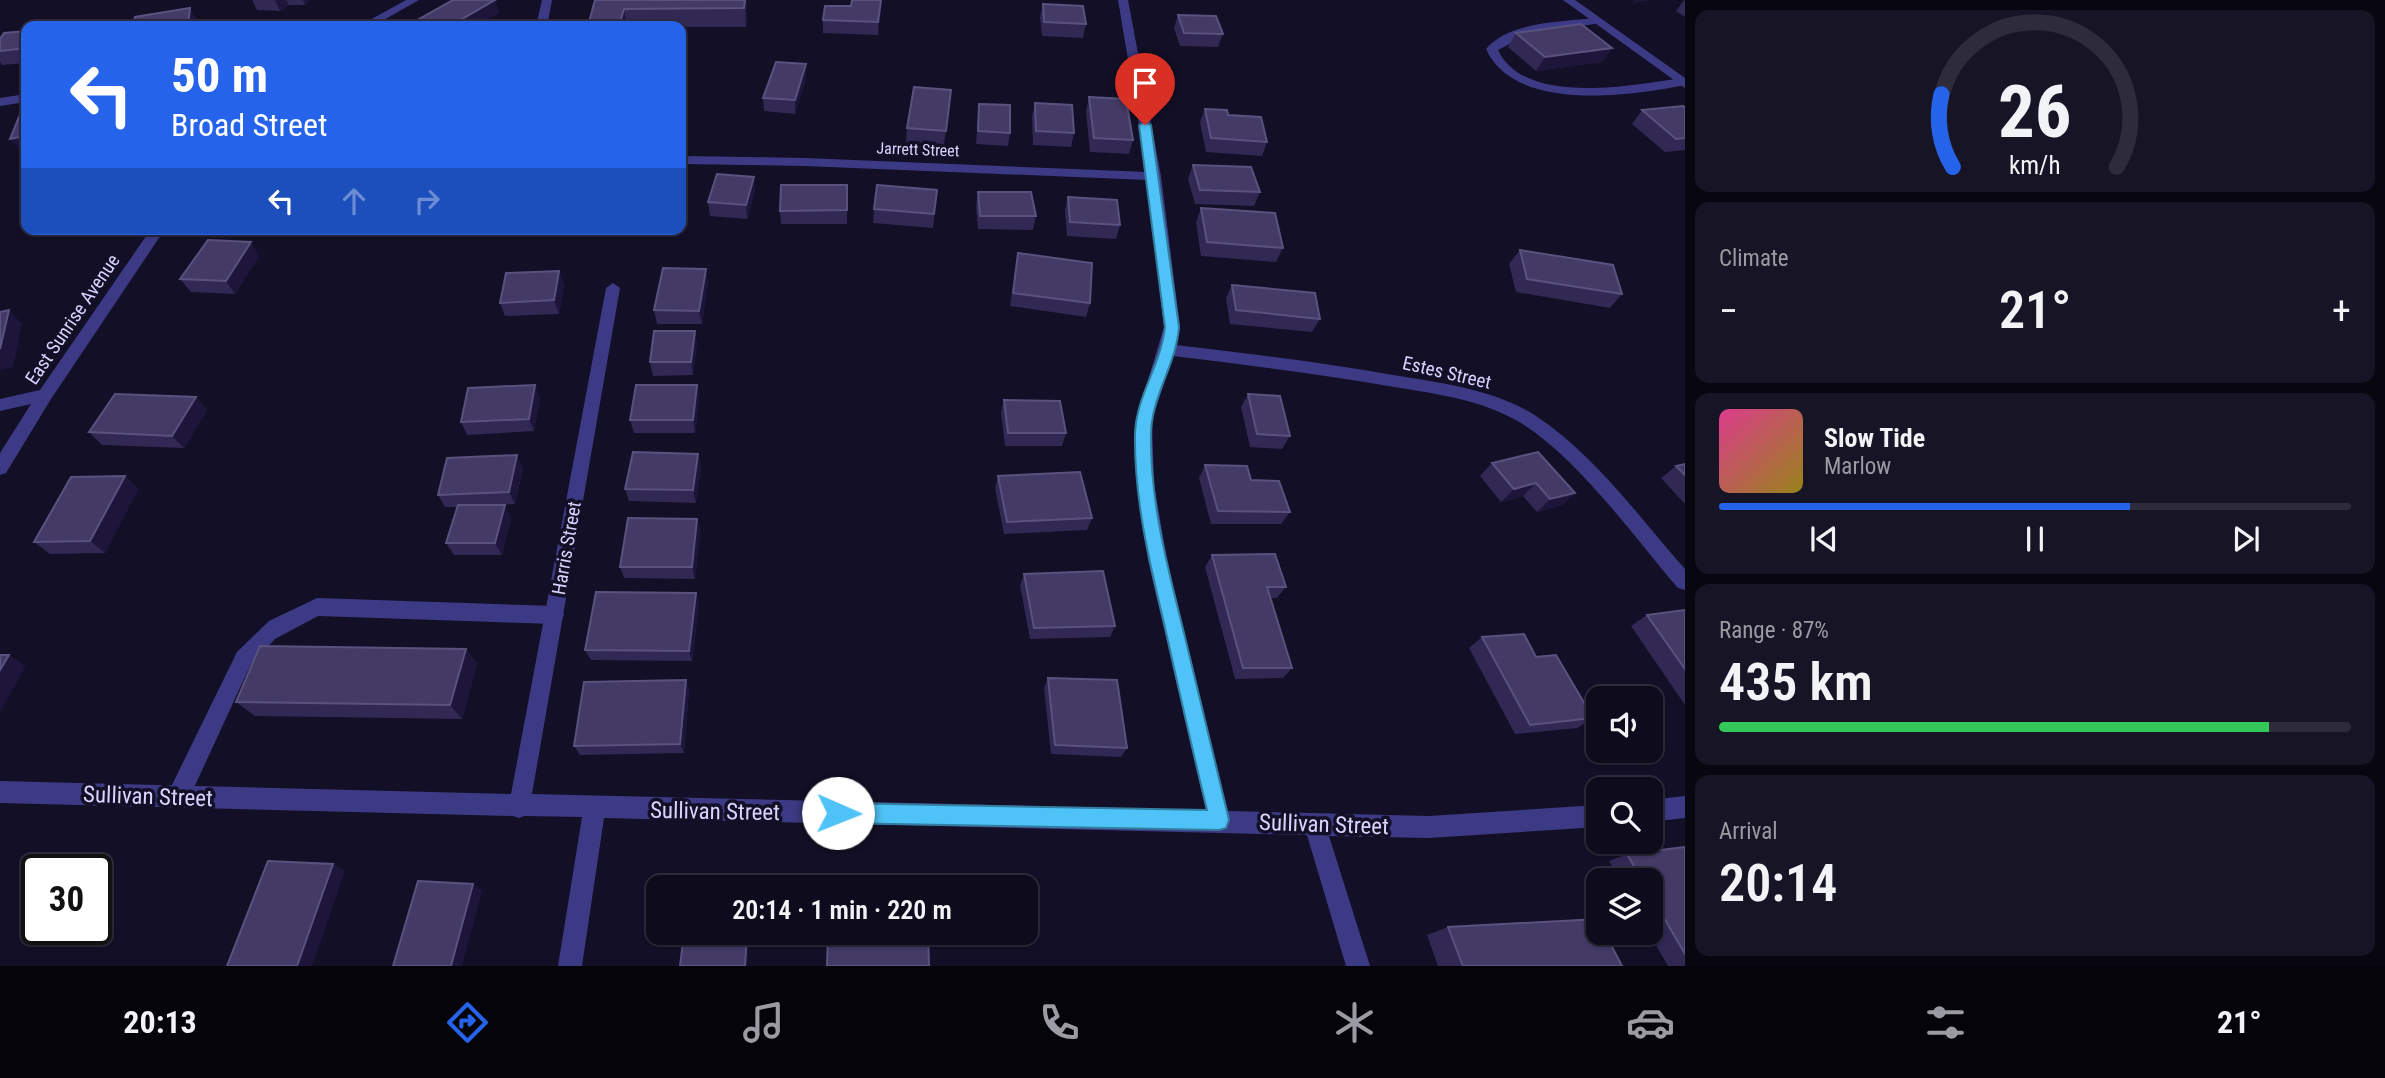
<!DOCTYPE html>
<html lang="en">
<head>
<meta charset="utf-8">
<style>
	:root { --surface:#0e0b1c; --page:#171425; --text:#f1f3f6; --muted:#9b9ba3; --line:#2e2b3b; --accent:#2563eb }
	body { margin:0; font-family:"Roboto Condensed",sans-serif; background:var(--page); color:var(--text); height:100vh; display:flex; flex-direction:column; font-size:26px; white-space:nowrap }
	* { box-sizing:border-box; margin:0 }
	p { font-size:23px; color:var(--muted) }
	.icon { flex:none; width:38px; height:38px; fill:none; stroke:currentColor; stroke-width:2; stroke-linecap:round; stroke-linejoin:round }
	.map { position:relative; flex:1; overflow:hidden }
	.details { display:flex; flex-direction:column; gap:10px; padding:10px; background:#08060f; width:700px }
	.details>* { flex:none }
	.guide { position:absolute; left:21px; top:21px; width:665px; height:214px; border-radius:14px; box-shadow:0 2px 5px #0004,0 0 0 2px var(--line); background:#2563eb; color:#fff; overflow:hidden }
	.controls { position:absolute; left:1586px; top:686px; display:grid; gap:14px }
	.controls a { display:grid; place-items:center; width:77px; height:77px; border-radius:14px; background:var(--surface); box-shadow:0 2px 5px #0004,0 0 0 2px var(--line); font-size:35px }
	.speed { position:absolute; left:21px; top:854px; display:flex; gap:14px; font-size:35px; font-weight:700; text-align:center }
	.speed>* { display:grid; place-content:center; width:91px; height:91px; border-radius:50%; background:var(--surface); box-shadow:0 2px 5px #0004,0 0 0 2px var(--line); line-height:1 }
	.speed .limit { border:4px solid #111; border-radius:10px; background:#fff; color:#111 }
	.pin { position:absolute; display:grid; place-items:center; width:60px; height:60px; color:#fff; margin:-72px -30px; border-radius:50% 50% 50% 0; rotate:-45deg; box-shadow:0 0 7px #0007 }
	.pin .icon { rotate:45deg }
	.me { position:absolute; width:77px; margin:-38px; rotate:91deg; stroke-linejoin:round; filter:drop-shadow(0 0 5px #0008) }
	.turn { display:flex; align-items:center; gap:24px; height:147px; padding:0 35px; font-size:32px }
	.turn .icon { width:91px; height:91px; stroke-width:2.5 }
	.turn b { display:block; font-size:49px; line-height:60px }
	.lanes { display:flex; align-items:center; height:66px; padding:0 35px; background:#0003; justify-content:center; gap:35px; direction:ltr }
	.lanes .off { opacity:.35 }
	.big { font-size:52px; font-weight:600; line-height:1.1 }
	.details .card { flex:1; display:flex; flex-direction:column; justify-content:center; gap:10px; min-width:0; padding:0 24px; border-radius:14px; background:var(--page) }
	.details .dial { align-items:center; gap:0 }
	.dial svg { height:182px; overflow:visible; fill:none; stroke:var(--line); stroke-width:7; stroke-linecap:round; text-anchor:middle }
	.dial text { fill:var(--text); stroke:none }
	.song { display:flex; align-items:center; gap:21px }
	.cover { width:84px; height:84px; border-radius:10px; background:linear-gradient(135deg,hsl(330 70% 55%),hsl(50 70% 35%)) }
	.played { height:7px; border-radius:4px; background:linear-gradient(90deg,var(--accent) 65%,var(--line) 65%) }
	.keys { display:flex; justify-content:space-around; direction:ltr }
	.heat { display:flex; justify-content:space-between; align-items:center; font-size:38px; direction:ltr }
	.charge { height:10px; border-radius:5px; background:linear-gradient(90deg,#34c759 87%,var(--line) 0) }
	.trip { position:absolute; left:646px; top:875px; width:392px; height:70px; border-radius:14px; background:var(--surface); box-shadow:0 2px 5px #0004,0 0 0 2px var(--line); font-weight:600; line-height:70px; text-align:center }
	.menu { display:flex; height:112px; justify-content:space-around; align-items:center; background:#06040b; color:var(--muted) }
	.menu .icon { width:49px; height:49px }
	.menu .on { color:var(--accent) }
	.menu b { font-size:32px; color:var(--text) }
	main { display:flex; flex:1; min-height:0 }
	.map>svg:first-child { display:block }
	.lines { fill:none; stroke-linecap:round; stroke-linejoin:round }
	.lane { fill:#3d3a85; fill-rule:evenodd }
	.street { fill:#3d3a85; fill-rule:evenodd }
	.wall { fill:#312854 }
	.shaded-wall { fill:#1d163a }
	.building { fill:#433a66; stroke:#5a527e; stroke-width:2 }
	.route { fill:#4fc3f7; stroke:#337fa1; stroke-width:2 }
	.labels { text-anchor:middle; stroke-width:7; stroke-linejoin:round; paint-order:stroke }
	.far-street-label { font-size:16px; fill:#d9d4ff; stroke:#130f26 }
	.street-label { font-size:19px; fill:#d9d4ff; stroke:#130f26 }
	.near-street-label { font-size:23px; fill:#d9d4ff; stroke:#130f26 }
</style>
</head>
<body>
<main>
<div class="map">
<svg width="1685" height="966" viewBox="0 0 1685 966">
	<rect width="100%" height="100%" fill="#130f26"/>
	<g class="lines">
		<path class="lane" d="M 1596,18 L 1602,21 L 1600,23 L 1527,35 L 1498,50 C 1525,107 1633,85 1682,78 L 1685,79 L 1685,85 C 1630,96 1515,113 1486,49 C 1509,21 1563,22 1596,18 Z
			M 317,598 L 554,606 L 561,609 L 564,615 L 561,621 L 554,624 L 318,616 L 275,639 L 251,664 L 186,805 L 178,808 L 170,805 L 167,797 L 170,789 L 237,652 L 269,621 Z"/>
		<path class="street" d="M 406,0 L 419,0 L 373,26 L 359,26 Z
			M 542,0 L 552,0 L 547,26 L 536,26 Z
			M 1118,0 L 1128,0 L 1161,176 L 1180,327 L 1176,345 C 1249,354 1321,362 1393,375 C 1441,383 1494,389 1536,416 C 1595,455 1639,517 1685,569 L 1685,590 L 1678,588 C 1633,536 1579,459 1521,423 C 1483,400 1437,394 1394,387 C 1321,374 1247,365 1173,356 L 1152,420 L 1154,485 L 1167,560 L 1228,811 L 1429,816 L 1598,805 L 1598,827 L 1429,838 L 1329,836 L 1370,966 L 1346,966 L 1307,835 L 604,818 L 582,966 L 558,966 L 582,817 L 524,816 L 519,818 L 513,816 L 0,803 L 0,781 L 511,794 L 606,288 L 613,283 L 620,288 L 532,794 L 1206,810 L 1148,560 L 1137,485 L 1136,420 L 1164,327 L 1148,180 L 805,166 L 681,164 L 681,156 L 805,158 L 1147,172 Z
			M 1563,0 L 1575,0 L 1685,78 L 1685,88 Z
			M 26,94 L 26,102 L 0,106 L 0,98 Z
			M 151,229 L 165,229 L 51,399 L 6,473 L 0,475 L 0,453 L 31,404 L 0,411 L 0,399 L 40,390 Z
			M 1685,796 L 1685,818 L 1650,822 L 1650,800 Z"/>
	</g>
	<path class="wall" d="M 252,0 L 309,0 L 305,5 L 289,5 L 280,11 L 257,10 Z
		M 595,0 L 746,0 L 747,12 L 746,27 L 681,27 L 681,26 L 588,26 Z
		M 882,0 L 878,35 L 823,33 L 823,20 L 851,6 Z
		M 1684,0 L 1685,0 L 1685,17 L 1676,11 Z
		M 1043,4 L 1086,24 L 1083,38 L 1042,36 L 1040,17 Z
		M 1178,15 L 1223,34 L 1218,47 L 1180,46 L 1174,28 Z
		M 26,31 L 26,63 L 2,65 L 0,62 L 0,39 Z
		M 1516,33 L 1612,48 L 1602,62 L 1536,71 L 1508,47 Z
		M 806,64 L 806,78 L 795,114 L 764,111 L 763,98 Z
		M 951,90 L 944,145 L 906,142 L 907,128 Z
		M 1089,97 L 1133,140 L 1129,154 L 1090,152 L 1086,111 Z
		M 1035,103 L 1074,133 L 1071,147 L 1033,145 L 1032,116 Z
		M 979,104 L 1010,133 L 1008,146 L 976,144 Z
		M 1685,107 L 1685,150 L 1665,152 L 1632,124 L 1642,110 Z
		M 1205,109 L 1228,115 L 1267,142 L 1262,156 L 1206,152 L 1200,122 Z
		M 1193,165 L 1260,192 L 1254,206 L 1195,204 L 1188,179 Z
		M 847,185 L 847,224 L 781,224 L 780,211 Z
		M 937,190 L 933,228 L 873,223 L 874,209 Z
		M 755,191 L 747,219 L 710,216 L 708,202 Z
		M 978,192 L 1036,216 L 1033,230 L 978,229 L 976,206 Z
		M 1068,197 L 1120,225 L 1116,239 L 1067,236 L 1065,210 Z
		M 1201,208 L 1283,248 L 1276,262 L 1201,256 L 1196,222 Z
		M 1520,250 L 1622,294 L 1610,308 L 1516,292 L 1509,264 Z
		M 1018,253 L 1090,303 L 1086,317 L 1010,306 Z
		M 259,256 L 235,294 L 191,292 L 180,279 Z
		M 559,271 L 564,285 L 559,314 L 505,316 L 500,303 Z
		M 708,282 L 702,324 L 657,324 L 654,310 Z
		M 1232,285 L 1320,319 L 1312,332 L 1230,324 L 1226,298 Z
		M 695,331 L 697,344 L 693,375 L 653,376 L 650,362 Z
		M 697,385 L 699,398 L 695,433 L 634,433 L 630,420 Z
		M 1248,394 L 1290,436 L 1282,449 L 1250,447 L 1241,407 Z
		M 196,397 L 207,410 L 184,448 L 102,445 L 89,432 Z
		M 540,398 L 534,431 L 467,435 L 461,422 Z
		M 1004,400 L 1066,433 L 1062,446 L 1005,446 L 1001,413 Z
		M 698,454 L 701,467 L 696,503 L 629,501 L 625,489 Z
		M 1492,463 L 1575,493 L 1562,505 L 1537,512 L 1523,496 L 1501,502 L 1480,476 Z
		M 1685,464 L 1685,504 L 1661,478 L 1676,466 Z
		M 1205,465 L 1290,512 L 1281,524 L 1211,524 L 1199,478 Z
		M 523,468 L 515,504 L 487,505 L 511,518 L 502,555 L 454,555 L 446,543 L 457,507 L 445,507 L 438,495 Z
		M 125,476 L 138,489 L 105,553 L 50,554 L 34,542 Z
		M 998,476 L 1092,518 L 1087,530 L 1004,534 L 995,488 Z
		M 697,519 L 700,531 L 695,579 L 624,578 L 620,567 Z
		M 1212,555 L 1286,587 L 1277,598 L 1270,598 L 1292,668 L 1283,678 L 1235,679 L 1205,567 Z
		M 1024,574 L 1115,626 L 1110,637 L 1030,639 L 1020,585 Z
		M 696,593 L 699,604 L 692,661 L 591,660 L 585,650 Z
		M 1685,610 L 1685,705 L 1631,626 L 1647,615 Z
		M 1482,637 L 1536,657 L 1593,718 L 1577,728 L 1515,734 L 1469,648 Z
		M 466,649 L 477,664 L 462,719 L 255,716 L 236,702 Z
		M 1048,678 L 1127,748 L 1121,757 L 1051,754 L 1044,688 Z
		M 686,680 L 689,690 L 684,753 L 580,755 L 574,746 Z
		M 1685,847 L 1685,966 L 1668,966 L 1649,933 L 1650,933 L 1650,880 L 1620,880 L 1609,861 L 1627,854 Z
		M 1448,927 L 1622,966 L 1438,966 L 1427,935 Z"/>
	<path class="shaded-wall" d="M 275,0 L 286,0 L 289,5 L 280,11 Z
		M 303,0 L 309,0 L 305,5 Z
		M 495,0 L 499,13 L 477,26 L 450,26 Z
		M 745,0 L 746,0 L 747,12 L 746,27 Z
		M 881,0 L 882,0 L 878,35 L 878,22 Z
		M 1634,0 L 1651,0 L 1632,3 Z
		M 190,8 L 198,22 L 197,26 L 179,26 Z
		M 624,9 L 627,26 L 619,26 Z
		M 1612,48 L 1602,62 L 1536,71 L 1545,57 Z
		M 806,64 L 806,78 L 795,114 L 795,100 Z
		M 26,136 L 26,152 L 22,152 L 10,139 Z
		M 754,177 L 755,191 L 747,219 L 746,205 Z
		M 251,242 L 259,256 L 235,294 L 226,281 Z
		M 706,269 L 708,282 L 702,324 L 699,311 Z
		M 559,271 L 564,285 L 559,314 L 554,300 Z
		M 9,310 L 22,324 L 13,367 L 0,370 L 0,349 Z
		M 695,331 L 697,344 L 693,375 L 691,362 Z
		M 535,385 L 540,398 L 534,431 L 529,419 Z
		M 697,385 L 699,398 L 695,433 L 693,420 Z
		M 196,397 L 207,410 L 184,448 L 172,436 Z
		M 698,454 L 701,467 L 696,503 L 693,490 Z
		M 517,455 L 523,468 L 515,504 L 509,492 Z
		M 125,476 L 138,489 L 105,553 L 90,541 Z
		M 1536,483 L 1523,496 L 1501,502 L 1514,489 Z
		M 1575,493 L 1562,505 L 1537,512 L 1550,499 Z
		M 505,505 L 511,518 L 502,555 L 495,543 Z
		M 697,519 L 700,531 L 695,579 L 692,567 Z
		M 696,593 L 699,604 L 692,661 L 689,651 Z
		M 466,649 L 477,664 L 462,719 L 450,705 Z
		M 9,655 L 26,666 L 0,712 L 0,670 Z
		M 686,680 L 689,690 L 684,753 L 680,744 Z
		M 333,864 L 345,871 L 312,966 L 297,966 Z
		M 473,884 L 482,891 L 462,966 L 451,966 Z
		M 747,933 L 750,933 L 747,966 L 745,966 Z"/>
	<path class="building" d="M 453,0 L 495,0 L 450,26 L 423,26 L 414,22 Z
		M 595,0 L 745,0 L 744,8 L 624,9 L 619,26 L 588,26 Z
		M 852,0 L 881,0 L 878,22 L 823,20 L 825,6 L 851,6 Z
		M 1043,4 L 1083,6 L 1086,24 L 1044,22 Z
		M 190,8 L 188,25 L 179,26 L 133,26 L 135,17 Z
		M 1178,15 L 1216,16 L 1223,34 L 1184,33 Z
		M 100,24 L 98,26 L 73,26 Z
		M 1581,24 L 1612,48 L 1545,57 L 1516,33 Z
		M 26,31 L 26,48 L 0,51 L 0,39 L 4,33 Z
		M 776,62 L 806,64 L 795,100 L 763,98 Z
		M 914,87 L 951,90 L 946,131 L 907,128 Z
		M 1089,97 L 1126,99 L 1133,140 L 1094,138 Z
		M 1035,103 L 1072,105 L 1074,133 L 1036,131 Z
		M 979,104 L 1010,105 L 1010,133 L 978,131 Z
		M 1683,106 L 1685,107 L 1685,138 L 1676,139 L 1642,110 Z
		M 1205,109 L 1227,110 L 1228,115 L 1261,117 L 1267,142 L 1211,138 Z
		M 21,112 L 26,112 L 26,136 L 10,139 Z
		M 1193,165 L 1251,167 L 1260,192 L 1200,190 Z
		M 717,174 L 754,177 L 746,205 L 708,202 Z
		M 781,185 L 847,185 L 847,210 L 780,211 Z
		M 877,185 L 937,190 L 934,214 L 874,209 Z
		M 978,192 L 1031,192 L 1036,216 L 980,216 Z
		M 1068,197 L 1117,200 L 1120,225 L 1070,222 Z
		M 1201,208 L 1275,213 L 1283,248 L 1207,242 Z
		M 208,240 L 251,242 L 226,281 L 180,279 Z
		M 1520,250 L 1613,265 L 1622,294 L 1527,279 Z
		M 1018,253 L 1092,263 L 1090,303 L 1013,293 Z
		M 663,268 L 706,269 L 699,311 L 654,310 Z
		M 559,271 L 554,300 L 500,303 L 506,273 Z
		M 1232,285 L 1315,293 L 1320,319 L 1236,310 Z
		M 9,310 L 0,349 L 0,312 Z
		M 654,331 L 695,331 L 691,362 L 650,362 Z
		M 535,385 L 529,419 L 461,422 L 468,388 Z
		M 636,385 L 697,385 L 693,420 L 630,420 Z
		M 115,394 L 196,397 L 172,436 L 89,432 Z
		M 1248,394 L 1280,396 L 1290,436 L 1257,434 Z
		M 1004,400 L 1060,401 L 1066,433 L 1008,433 Z
		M 633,452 L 698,454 L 693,490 L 625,489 Z
		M 1538,452 L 1575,493 L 1550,499 L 1536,483 L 1514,489 L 1492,463 Z
		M 517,455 L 509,492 L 438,495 L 447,458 Z
		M 1685,464 L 1685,475 L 1676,466 Z
		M 1205,465 L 1247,466 L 1251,480 L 1279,481 L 1290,512 L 1218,511 Z
		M 1080,472 L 1092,518 L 1007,522 L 998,476 Z
		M 125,476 L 90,541 L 34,542 L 71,477 Z
		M 458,505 L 505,505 L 495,543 L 446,543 Z
		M 628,518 L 697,519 L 692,567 L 620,567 Z
		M 1275,554 L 1286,587 L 1267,587 L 1292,668 L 1243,668 L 1212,555 Z
		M 1103,571 L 1115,626 L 1034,628 L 1024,574 Z
		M 596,592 L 696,593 L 689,651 L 585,650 Z
		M 1685,610 L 1685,669 L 1647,615 Z
		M 1524,634 L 1536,657 L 1556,655 L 1593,718 L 1530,725 L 1482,637 Z
		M 260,646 L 466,649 L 450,705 L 236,702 Z
		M 0,655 L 9,655 L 0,670 Z
		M 1048,678 L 1117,680 L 1127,748 L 1055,745 Z
		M 686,680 L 680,744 L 574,746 L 584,682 Z
		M 1685,847 L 1685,954 L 1650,894 L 1650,880 L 1642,880 L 1627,854 Z
		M 268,861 L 333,864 L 297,966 L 227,966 Z
		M 418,881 L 473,884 L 451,966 L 393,966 Z
		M 1598,919 L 1598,933 L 1605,933 L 1622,966 L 1463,966 L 1448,927 Z
		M 684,933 L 747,933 L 745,966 L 680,966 Z
		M 828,933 L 928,933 L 929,966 L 827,966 Z"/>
	<path class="route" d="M 1145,122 L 1151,125 L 1179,327 C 1176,366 1151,396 1151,435 C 1150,501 1167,565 1183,629 C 1198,693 1214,756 1229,820 L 1226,828 L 1219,830 L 838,823 L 831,820 L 828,813 L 831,806 L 838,803 L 1207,810 C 1192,748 1178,686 1164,623 C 1149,561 1134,498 1135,434 C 1136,396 1161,365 1165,327 L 1139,125 Z"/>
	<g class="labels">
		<g class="far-street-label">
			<text transform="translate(918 149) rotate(2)" y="6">Jarrett Street</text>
		</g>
		<g class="street-label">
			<text transform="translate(72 319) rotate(-56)" y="7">East Sunrise Avenue</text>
			<text transform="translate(1447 372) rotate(13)" y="7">Estes Street</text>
			<text transform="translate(566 548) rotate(-80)" y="7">Harris Street</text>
		</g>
		<g class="near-street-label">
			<text transform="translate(148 796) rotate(2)" y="8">Sullivan Street</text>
			<text transform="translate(715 811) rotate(1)" y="8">Sullivan Street</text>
			<text transform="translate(1324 824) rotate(2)" y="8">Sullivan Street</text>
		</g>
	</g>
</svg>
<div class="controls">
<a><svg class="icon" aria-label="sound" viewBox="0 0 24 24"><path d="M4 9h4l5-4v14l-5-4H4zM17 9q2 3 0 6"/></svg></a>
<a><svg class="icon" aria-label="search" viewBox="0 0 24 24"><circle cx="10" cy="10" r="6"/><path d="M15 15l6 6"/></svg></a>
<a><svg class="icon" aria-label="layers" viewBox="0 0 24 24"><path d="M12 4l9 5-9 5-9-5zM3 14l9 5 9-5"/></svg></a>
</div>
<div class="speed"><div class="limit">30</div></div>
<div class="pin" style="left:1145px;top:125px;background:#d93025"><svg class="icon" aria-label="arrive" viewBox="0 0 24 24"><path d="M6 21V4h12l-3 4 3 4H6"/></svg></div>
<svg class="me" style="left:838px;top:813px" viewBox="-20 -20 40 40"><circle r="19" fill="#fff"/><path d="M0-13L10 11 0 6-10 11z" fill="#4fc3f7"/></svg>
<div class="trip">20:14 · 1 min · 220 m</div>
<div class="guide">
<div class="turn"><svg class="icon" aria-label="left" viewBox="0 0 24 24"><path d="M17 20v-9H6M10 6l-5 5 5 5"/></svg><div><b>50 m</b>Broad Street</div></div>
<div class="lanes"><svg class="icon" aria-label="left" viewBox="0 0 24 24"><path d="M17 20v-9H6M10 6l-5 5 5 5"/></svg><svg class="icon off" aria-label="ahead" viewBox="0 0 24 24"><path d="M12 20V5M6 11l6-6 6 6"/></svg><svg class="icon off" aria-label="right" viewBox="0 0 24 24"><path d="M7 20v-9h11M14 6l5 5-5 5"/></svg></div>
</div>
</div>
<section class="details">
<div class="card dial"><svg viewBox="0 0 100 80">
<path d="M14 69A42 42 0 1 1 86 69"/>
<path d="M14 69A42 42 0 0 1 9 37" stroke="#2563eb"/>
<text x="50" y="56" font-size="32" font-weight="700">26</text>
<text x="50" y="72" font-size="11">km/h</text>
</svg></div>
<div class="card"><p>Climate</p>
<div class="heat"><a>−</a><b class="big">21°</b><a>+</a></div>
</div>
<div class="card">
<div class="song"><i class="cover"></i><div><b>Slow Tide</b><p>Marlow</p></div></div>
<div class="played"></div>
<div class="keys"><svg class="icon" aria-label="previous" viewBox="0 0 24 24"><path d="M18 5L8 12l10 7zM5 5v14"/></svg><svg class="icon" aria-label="pause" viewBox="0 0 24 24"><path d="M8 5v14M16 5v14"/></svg><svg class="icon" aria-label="next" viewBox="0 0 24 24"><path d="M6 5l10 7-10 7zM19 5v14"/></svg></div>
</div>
<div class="card"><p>Range · 87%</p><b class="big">435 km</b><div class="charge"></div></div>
<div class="card"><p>Arrival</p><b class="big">20:14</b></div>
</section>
</main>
<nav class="menu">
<b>20:13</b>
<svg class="icon on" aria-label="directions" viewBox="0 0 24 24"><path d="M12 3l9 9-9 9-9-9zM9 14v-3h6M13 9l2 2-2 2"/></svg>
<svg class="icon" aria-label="music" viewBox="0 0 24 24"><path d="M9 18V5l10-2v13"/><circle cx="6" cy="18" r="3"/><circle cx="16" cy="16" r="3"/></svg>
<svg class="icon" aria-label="phone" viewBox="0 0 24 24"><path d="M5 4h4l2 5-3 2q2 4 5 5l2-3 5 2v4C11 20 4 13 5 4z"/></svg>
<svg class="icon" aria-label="climate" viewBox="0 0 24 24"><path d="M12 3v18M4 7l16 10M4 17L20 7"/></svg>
<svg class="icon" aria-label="car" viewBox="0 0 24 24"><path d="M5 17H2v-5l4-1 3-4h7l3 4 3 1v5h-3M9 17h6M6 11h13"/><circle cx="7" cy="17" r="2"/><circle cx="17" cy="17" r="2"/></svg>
<svg class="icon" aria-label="filters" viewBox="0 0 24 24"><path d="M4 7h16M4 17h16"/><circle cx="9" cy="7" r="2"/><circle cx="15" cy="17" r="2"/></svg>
<b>21°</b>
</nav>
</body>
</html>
